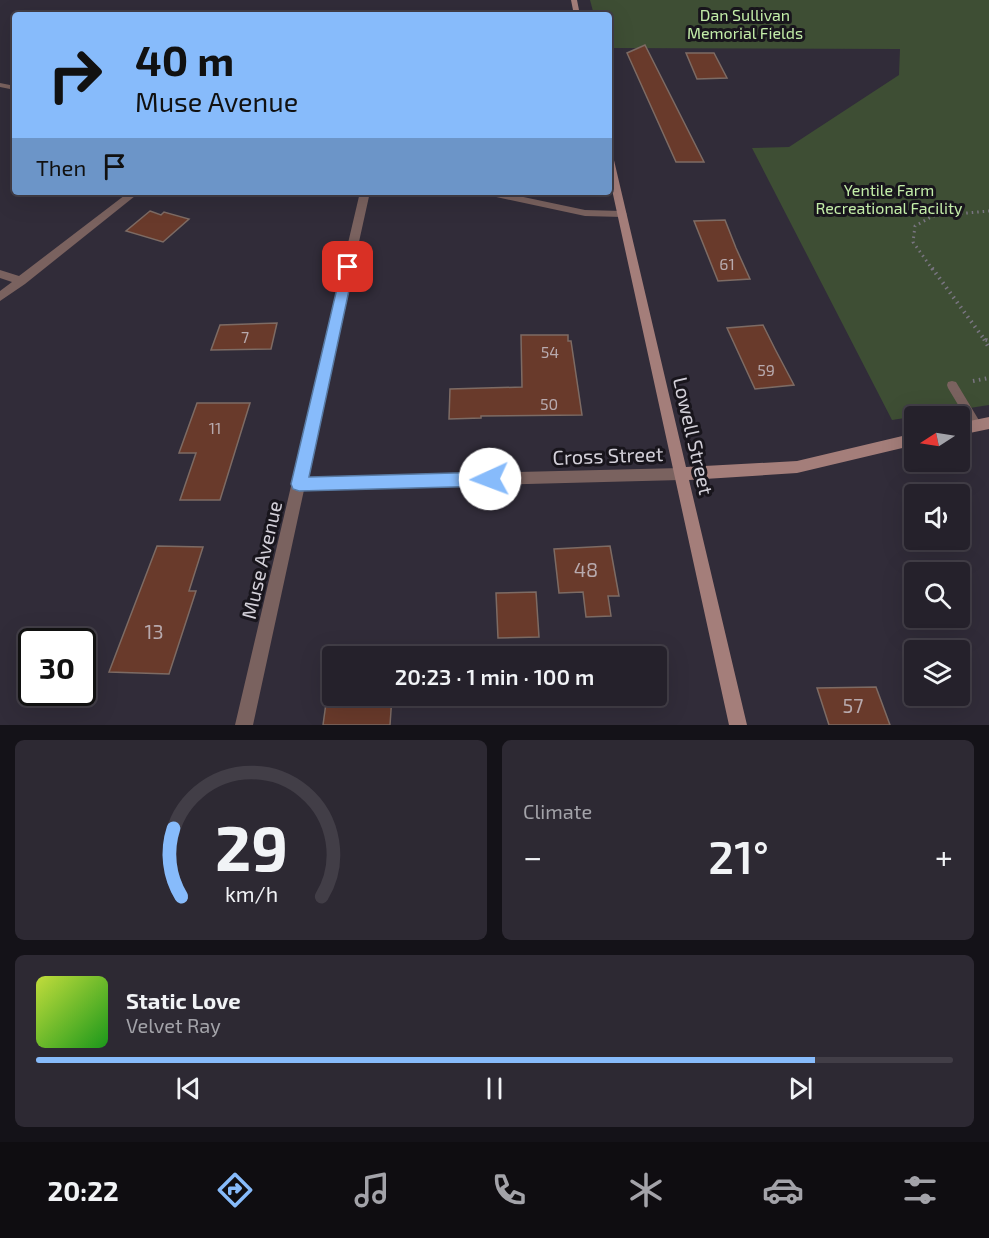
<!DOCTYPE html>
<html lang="en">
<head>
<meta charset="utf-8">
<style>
	:root { --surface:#25212b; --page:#2d2933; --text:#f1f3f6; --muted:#a3a3a9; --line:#423e47; --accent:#87bbfb }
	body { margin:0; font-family:"Exo 2",sans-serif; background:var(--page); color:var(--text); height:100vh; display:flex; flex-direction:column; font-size:22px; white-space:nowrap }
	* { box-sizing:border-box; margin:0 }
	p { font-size:20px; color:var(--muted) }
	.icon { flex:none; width:33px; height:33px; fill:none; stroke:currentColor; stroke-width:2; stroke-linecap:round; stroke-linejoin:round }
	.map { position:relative; height:725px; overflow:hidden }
	.side { display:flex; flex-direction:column; gap:15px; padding:15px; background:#141218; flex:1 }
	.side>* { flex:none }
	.hud { position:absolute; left:12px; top:12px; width:600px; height:183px; border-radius:6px; box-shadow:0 6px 24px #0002,0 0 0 2px var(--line); background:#87bbfb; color:#111; overflow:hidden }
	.needle { width:39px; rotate:258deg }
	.buttons { position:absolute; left:904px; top:406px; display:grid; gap:12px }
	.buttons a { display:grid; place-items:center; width:66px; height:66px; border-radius:6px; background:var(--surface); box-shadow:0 6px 24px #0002,0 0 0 2px var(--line); font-size:30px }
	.speed { position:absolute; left:18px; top:628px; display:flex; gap:12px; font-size:30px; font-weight:700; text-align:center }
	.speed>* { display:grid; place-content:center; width:78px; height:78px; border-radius:50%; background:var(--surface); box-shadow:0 6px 24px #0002,0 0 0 2px var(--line); line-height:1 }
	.speed .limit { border:3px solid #111; border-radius:9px; background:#fff; color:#111 }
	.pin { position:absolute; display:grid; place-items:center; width:51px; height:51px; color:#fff; margin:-26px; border-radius:12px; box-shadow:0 3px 9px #0006 }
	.me { position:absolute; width:66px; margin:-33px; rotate:268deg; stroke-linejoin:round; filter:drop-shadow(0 0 4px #0008) }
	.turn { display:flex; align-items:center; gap:21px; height:126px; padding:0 24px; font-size:27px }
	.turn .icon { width:78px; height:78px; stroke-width:2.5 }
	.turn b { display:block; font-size:42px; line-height:51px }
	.then { display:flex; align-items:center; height:57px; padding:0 24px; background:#0003; gap:12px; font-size:22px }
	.big { font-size:45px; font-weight:600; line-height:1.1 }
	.side .card { flex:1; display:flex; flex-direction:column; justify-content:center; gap:9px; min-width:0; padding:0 21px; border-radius:9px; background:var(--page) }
	.side .dial { align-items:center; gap:0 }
	.dial svg { height:156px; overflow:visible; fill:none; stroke:var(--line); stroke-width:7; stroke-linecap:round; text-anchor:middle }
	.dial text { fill:var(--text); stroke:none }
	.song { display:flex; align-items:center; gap:18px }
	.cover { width:72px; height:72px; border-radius:9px; background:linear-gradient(135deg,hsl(70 70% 55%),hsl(120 70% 35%)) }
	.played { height:6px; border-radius:3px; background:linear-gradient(90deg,var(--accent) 85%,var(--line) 85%) }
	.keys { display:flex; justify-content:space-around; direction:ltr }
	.heat { display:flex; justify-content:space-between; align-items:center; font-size:33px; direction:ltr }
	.side .tiles { flex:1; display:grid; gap:15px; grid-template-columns:1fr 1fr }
	.card:last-child { grid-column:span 2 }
	.trip { position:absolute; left:322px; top:646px; width:345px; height:60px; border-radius:6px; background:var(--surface); box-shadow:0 6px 24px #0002,0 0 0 2px var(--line); font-weight:600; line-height:60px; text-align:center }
	.tabs { display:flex; height:96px; justify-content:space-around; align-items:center; background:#0f0d11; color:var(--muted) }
	.tabs .icon { width:42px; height:42px }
	.tabs .on { color:var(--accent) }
	.tabs b { font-size:27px; color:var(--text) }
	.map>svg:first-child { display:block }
	.green { fill:#3e4e34 }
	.building { fill:#693a2b; stroke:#7d6b64; stroke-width:1.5 }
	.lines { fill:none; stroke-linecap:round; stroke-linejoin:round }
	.path-far1 { stroke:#797581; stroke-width:3; stroke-dasharray:1.5 4; stroke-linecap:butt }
	.path { stroke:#797581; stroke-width:4; stroke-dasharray:1.5 4.5; stroke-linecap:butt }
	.lane { fill:#7a625f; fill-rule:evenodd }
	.street { fill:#7a625f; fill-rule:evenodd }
	.secondary { fill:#a47e7a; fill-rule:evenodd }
	.route { fill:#87bbfb; stroke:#587aa3; stroke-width:1.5 }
	.labels { text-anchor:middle; stroke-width:6; stroke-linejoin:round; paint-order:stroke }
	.far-park-label { font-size:16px; fill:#c3eda8; stroke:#18151c }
	.number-label { font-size:16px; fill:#b8aaae }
	.street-label { font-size:20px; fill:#d3d0d9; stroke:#18151c }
	.near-number-label { font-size:20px; fill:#b8aaae }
</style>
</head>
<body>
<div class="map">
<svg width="989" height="725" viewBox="0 0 989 725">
	<rect width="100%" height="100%" fill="#312c39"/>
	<path class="green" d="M 590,0 L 989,0 L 989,405 L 892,420 L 752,148 L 789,147 L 899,75 L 900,49 L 609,48 L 609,15 L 594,15 Z"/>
	<path class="building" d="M 645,45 L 704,162 L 676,162 L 627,53 Z
		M 686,53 L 714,53 L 727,78 L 697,79 Z
		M 150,211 L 161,215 L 164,212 L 189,219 L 163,242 L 126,231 Z
		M 725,220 L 736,248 L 750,279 L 718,281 L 694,221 Z
		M 277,323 L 271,349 L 211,350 L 220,325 Z
		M 763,325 L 775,349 L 794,385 L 755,389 L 727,328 Z
		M 521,335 L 568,335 L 568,341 L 571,341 L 582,415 L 481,416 L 481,418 L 449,419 L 450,389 L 522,387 Z
		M 197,403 L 250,403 L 220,500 L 180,500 L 196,453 L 179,453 Z
		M 157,546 L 203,547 L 189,591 L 196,591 L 169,674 L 109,672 Z
		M 610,546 L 619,596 L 608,596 L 611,616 L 586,617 L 583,592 L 559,593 L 554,549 Z
		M 536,592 L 539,637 L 498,638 L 496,593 Z
		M 876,687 L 890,725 L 829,725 L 817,688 Z
		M 327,696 L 392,696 L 390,725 L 323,725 Z"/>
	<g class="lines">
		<path class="path-far1" d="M 933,270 L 913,242 L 915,226 L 933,216 L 989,211"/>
		<path class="path" d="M 932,268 L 984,339 L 989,341
			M 984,339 L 989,348
			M 973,381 L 989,378"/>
		<path class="lane" d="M 952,381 L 956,382 L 980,422 L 982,425 L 980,428 L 976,430 L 972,428 L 948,388 L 947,385 L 948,382 Z"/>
		<path class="street" d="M 0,83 L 15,86 L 15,90 L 0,87 Z
			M 129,192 L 140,192 L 25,284 L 0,301 L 0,291 L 12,282 L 0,278 L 0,270 L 19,276 Z
			M 360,192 L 370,192 L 307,477 L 681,468 L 686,470 L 688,474 L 686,478 L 681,480 L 304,490 L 253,725 L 235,725 Z
			M 482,192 L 500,192 L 585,210 L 622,211 L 627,214 L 622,217 L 585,216 L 487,195 Z"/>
		<path class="secondary" d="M 571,0 L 577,0 L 580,15 L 574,15 Z
			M 609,153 L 613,156 L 686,467 L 797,461 L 915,433 L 915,445 L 797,473 L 689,480 L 747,725 L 729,725 L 609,176 Z
			M 989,417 L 989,429 L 960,435 L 960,423 Z"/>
	</g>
	<path class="route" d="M 348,263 L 354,267 L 309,477 L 490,472 L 496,474 L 498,479 L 496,484 L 490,486 L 299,491 L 293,489 L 291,484 L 342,267 Z"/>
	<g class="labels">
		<g class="far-park-label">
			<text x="745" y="21">Dan Sullivan<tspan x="745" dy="18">Memorial Fields</tspan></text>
			<text x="889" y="196">Yentile Farm<tspan x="889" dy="18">Recreational Facility</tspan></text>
		</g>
		<g class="number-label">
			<text x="727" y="270">61</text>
			<text x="245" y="343">7</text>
			<text x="550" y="358">54</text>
			<text x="766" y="376">59</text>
			<text x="549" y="410">50</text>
			<text x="215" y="434">11</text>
		</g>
		<g class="street-label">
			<text transform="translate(693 436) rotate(77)" y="7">Lowell Street</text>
			<text transform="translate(608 456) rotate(-2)" y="7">Cross Street</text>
			<text transform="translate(262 560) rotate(-77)" y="7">Muse Avenue</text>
		</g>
		<g class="near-number-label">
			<text x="586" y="577">48</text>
			<text x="154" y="639">13</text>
			<text x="853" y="713">57</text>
		</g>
	</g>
</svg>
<div class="buttons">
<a><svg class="needle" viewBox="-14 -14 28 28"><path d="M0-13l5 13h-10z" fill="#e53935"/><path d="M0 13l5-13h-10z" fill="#a3a3a9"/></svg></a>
<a><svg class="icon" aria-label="sound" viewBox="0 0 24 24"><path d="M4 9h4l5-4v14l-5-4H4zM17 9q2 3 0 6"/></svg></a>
<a><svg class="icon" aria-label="search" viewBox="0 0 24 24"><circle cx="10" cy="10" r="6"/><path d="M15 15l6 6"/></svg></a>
<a><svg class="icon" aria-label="layers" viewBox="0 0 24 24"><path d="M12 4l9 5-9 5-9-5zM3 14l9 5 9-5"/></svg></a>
</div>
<div class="speed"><div class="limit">30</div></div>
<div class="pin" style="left:348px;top:267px;background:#d93025"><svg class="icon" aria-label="arrive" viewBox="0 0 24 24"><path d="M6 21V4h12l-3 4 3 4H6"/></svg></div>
<svg class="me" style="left:490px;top:479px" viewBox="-20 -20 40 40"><circle r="19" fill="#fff"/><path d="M0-13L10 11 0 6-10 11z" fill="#87bbfb"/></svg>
<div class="trip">20:23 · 1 min · 100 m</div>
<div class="hud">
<div class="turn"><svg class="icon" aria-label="right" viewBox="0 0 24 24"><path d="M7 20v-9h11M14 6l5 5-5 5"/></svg><div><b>40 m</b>Muse Avenue</div></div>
<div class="then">Then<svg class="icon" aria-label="arrive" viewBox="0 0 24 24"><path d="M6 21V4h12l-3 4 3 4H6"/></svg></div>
</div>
</div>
<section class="side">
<div class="tiles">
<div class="card dial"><svg viewBox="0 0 100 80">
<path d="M14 69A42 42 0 1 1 86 69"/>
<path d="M14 69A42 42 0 0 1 10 34" stroke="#87bbfb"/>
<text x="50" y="56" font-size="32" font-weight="700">29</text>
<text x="50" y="72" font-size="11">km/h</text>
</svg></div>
<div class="card"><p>Climate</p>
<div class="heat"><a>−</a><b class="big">21°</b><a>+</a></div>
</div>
<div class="card">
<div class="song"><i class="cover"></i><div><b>Static Love</b><p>Velvet Ray</p></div></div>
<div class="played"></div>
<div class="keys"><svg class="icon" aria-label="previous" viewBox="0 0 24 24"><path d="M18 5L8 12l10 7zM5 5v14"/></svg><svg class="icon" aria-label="pause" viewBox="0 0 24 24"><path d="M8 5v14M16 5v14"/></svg><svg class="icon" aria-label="next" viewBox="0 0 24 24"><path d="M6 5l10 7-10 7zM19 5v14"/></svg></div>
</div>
</div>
</section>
<nav class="tabs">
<b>20:22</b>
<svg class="icon on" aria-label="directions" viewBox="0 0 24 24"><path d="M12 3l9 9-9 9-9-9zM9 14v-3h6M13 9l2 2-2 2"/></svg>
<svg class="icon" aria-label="music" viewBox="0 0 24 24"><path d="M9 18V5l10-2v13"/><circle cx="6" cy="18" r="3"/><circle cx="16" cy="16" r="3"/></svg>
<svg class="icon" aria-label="phone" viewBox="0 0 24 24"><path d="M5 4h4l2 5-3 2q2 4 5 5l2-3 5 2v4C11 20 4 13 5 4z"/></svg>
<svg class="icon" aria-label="climate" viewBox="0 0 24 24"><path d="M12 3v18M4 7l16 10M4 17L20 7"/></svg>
<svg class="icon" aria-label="car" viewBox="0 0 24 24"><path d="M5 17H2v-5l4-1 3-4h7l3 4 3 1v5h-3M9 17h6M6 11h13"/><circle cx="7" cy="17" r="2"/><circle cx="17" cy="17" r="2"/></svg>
<svg class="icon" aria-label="filters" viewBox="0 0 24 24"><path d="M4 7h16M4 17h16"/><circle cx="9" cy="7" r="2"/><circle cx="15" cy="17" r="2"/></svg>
</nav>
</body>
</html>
